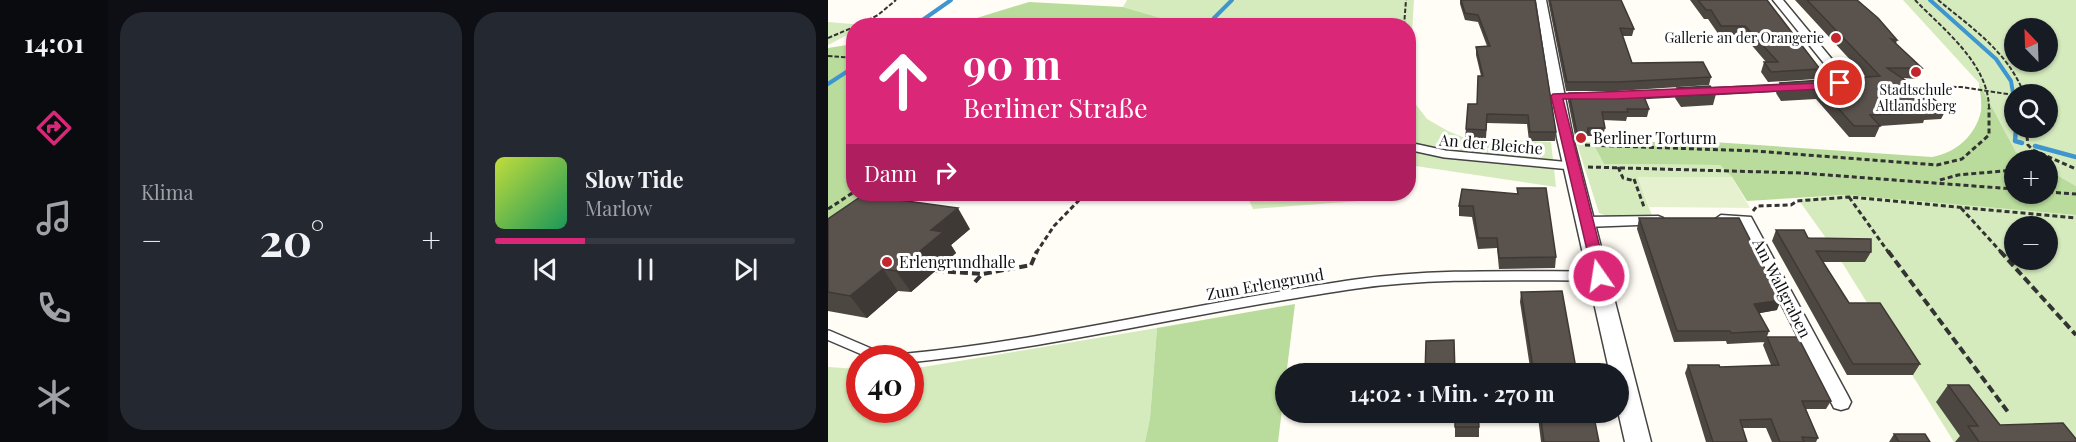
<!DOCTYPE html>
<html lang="de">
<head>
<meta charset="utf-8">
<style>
	:root { --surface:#171b24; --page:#242831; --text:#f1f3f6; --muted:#9ea1a6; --line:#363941; --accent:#db2777 }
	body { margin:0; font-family:"Playfair Display",serif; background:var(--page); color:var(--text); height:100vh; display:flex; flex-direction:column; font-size:22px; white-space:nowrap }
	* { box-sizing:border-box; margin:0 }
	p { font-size:20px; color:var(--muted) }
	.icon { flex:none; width:33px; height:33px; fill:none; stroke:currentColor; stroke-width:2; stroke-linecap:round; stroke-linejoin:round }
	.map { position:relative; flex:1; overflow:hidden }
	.sheet { display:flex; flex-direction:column; gap:12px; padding:12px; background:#0d0f14; width:720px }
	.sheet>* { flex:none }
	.banner { position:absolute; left:18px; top:18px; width:570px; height:183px; border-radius:24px; box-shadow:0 2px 4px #0004; background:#db2777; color:#fff; overflow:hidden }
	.needle { width:39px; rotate:337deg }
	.buttons { position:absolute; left:1176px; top:18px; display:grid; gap:12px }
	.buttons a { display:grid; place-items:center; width:54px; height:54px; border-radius:50%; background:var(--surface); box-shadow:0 2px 4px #0004; font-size:30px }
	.speed { position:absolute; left:18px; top:345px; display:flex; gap:12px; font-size:30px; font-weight:700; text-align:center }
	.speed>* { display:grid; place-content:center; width:78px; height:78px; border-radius:50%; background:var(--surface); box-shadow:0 2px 4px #0004; line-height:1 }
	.speed .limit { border:9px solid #d22; background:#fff; color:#111 }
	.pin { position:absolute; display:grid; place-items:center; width:51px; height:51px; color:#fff; margin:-26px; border:3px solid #fff; border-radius:50%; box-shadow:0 2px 6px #0007 }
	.me { position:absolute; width:66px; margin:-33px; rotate:347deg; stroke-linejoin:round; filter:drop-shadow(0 0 4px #0008) }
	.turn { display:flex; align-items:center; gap:21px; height:126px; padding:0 18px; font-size:27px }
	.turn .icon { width:78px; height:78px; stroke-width:2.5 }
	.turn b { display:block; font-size:42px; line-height:51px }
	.then { display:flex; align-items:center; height:57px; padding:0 18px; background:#0003; gap:12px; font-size:22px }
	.big { font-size:45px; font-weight:700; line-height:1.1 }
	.sheet .widget { flex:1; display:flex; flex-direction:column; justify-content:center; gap:9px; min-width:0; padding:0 21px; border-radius:24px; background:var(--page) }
	.song { display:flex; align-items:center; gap:18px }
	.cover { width:72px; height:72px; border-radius:9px; background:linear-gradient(135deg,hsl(70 70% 55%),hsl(150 70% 35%)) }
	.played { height:6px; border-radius:3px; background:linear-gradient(90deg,var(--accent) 30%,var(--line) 30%) }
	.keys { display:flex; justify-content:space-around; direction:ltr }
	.heat { display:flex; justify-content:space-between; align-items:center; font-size:33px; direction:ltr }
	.sheet .tiles { flex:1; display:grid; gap:12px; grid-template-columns:repeat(2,1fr) }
	.trip { position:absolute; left:447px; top:363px; width:354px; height:60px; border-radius:30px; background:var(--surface); box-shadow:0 2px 4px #0004; font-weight:700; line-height:60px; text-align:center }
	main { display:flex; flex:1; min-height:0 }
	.menu { display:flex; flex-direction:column; width:108px; justify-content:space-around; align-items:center; background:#090b0e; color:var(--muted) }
	.menu .icon { width:42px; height:42px }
	.menu .on { color:var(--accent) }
	.menu b { font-size:27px; color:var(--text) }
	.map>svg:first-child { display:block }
	.green { fill:#d5ebbd; fill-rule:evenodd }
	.forest { fill:#b9dc9c }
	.pitch { fill:#e6f2cf }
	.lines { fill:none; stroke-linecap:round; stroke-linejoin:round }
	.stream-far1 { stroke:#3f96cf; stroke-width:4 }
	.stream { stroke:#3f96cf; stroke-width:4.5 }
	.service-far1-casing { stroke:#444; stroke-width:10 }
	.service-casing { stroke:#444; stroke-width:12 }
	.minor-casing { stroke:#444; stroke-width:3 }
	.tertiary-casing { stroke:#444; stroke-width:3 }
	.path-far2 { stroke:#333; stroke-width:2; stroke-dasharray:4.5 2; stroke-linecap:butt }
	.path-far1 { stroke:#333; stroke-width:3; stroke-dasharray:5 3; stroke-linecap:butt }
	.path { stroke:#333; stroke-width:4; stroke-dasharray:8 4; stroke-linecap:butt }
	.service-far1 { stroke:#fff; stroke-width:7 }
	.service { stroke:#fff; stroke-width:9 }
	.minor { fill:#fff; fill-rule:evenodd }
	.tertiary { fill:#fff; fill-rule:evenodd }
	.wall { fill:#4d4742 }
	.shaded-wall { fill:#3f3936 }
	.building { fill:#5a524d; stroke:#3f3936; stroke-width:1.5 }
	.route { fill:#db2777; stroke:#8e194d; stroke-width:1.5 }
	.poi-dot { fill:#c4262e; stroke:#fff; stroke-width:2 }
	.labels { text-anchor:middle; stroke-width:6; stroke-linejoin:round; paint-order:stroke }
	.far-poi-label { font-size:14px; fill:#111; stroke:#fff; text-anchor:end }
	.poi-label { font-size:16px; fill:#111; stroke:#fff; text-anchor:start }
	.street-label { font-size:16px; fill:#111; stroke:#fff }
</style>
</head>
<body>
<main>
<nav class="menu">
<b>14:01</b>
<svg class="icon on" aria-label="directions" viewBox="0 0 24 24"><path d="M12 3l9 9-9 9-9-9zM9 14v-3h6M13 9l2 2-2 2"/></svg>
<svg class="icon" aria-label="music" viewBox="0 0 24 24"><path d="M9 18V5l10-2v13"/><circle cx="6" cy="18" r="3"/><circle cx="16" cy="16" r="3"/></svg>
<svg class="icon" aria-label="phone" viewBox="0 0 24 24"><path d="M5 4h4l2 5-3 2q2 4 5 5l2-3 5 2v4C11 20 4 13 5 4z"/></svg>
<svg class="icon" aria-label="climate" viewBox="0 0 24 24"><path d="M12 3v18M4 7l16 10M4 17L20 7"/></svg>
</nav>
<section class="sheet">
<div class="tiles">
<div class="widget"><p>Klima</p>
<div class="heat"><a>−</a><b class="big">20°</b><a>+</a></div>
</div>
<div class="widget">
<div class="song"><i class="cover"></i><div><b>Slow Tide</b><p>Marlow</p></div></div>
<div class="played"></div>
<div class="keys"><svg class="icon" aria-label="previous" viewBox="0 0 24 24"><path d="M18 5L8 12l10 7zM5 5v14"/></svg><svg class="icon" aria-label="pause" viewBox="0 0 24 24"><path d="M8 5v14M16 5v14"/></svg><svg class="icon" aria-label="next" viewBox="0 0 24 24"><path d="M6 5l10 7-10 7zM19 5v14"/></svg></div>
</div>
</div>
</section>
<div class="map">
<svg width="1248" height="442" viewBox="0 0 1248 442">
	<rect width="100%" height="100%" fill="#fffdf5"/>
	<path class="green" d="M 299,0 L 586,0 L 581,83 L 583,98 L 599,119 L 620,131 L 637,138 L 723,142 L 728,187 L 581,165 L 580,26 L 357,25 L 295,7 Z
		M 1075,0 L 1248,0 L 1248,186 L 1220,170 L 1220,160 L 1203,160 L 1188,152 L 1151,83 ZM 1186,28 L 1220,28 L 1220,62 L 1186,62 ZM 1186,94 L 1220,94 L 1220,128 L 1186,128 Z
		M 0,22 L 36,25 L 26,26 L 25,32 L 0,45 Z
		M 748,141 L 764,142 L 776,164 L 892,165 L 904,177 L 810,177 L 824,216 L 779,216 L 771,213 Z
		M 418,194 L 545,194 L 544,200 L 425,209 Z
		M 1018,195 L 1248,215 L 1248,439 L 1126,442 L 1005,248 L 970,199 ZM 1186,226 L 1220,226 L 1220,260 L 1186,260 Z
		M 329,328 L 322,418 L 317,442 L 0,442 L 0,367 L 31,369 L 32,410 L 82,410 L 83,369 Z"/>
	<path class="forest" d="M 201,2 L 295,7 L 357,25 L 126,25 Z
		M 25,44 L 26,194 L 41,194 L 0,221 L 0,48 Z
		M 1151,83 L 1188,152 L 1203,160 L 1186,160 L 1186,194 L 1220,194 L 1220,170 L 1248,186 L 1248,215 L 1018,195 L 919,201 L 904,177 L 892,165 L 776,164 L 764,142 L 885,142 L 1104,157 C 1128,153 1148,135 1153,111 C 1154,102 1152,91 1151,83 Z
		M 467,304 L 450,442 L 317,442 L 322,418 L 329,328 Z"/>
	<path class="pitch" d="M 810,177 L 904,177 L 922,208 L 821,207 Z"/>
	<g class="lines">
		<path class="stream-far1" d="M 1102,0 L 1168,59 L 1183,81 L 1186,99
			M 386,18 L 404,0
			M 86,26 L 123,0
			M 285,26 L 308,21 L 346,26
			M 0,84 L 26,67"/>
		<path class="stream" d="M 1188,128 L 1187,141 L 1194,143
			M 1207,146 L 1248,157"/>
		<defs>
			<path id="service-far1" d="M 580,146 L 617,154 L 743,166"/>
			<path id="service" d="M 0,335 L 49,356 L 72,358
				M 80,358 C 231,343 378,305 528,284 C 607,273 688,276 768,276"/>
			<path id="minor" d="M 945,0 L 955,0 L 1017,75 L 1019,77 L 1016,85 L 994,87 L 994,83 L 1007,80 L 1007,77 Z
				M 971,84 L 975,85 L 975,89 L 794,99 L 788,96 L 794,93 Z
				M 893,215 L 923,217 L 1020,396 L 1023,402 L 1020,408 L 1013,410 L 1006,408 L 913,225 L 888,223 L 886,220 Z
				M 830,216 L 835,218 L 838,221 L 835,224 L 758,227 L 750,222 L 758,217 Z"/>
			<path id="tertiary" d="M 708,0 L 718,0 L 745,138 L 823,442 L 797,442 L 790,411 L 790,374 L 782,374 L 729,138 Z"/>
		</defs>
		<use href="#service-far1" class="service-far1-casing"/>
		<use href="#service" class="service-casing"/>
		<use href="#minor" class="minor-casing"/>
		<use href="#tertiary" class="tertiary-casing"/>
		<path class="path-far2" d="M 1087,0 C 1116,30 1161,64 1161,109
			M 1110,0 C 1143,27 1181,53 1196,94
			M 28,26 L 50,15 L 68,0
			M 576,26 L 578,0
			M 0,38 L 26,27
			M 0,56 L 26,58
			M 1085,86 L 1133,87 L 1186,95"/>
		<path class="path-far1" d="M 1198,128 L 1200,145 L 1205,150 L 1248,169
			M 757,145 L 927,151 L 1109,165 L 1134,159 L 1161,135 L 1161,108
			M 1200,160 L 1205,150
			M 760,167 L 973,173 L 1186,189
			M 790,167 L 795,178 L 807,181
			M 806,179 L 816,207
			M 1112,180 L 1130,175 L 1186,170
			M 1220,192 L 1248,194
			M 1021,197 L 1061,253
			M 1133,208 L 1174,253
			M 0,209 L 26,192
			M 925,211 L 929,206 L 963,205 L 969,201 L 1021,197 L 1248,218
			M 208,253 L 226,226 L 257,194"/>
		<path class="path" d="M 1060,251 L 1180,412
			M 1172,251 L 1248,335
			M 108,271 L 155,274 L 203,265 L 209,251
			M 147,282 L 154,274"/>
		<use href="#service-far1" class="service-far1"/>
		<use href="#service" class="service"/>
		<use href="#minor" class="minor"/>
		<use href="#tertiary" class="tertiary"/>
	</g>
	<path class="wall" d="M 632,0 L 707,0 L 728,132 L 727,141 L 701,141 L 699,124 L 659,123 L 658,138 L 637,138 L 638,129 L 649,104 L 653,76 L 648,55 L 648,47 L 659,46 L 650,22 L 637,20 L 632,4 Z
		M 720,0 L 793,0 L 806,29 L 804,36 L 794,36 L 804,63 L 883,77 L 881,85 L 789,91 L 738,91 Z
		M 862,0 L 939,0 L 992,69 L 988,79 L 940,82 L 933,72 L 936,62 L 938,62 L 915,35 L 891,35 L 880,19 L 876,19 Z
		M 967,0 L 1029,0 L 1069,40 L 1068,44 L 1094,68 L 1089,79 L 1075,78 L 1119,108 L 1113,119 L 1096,120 L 1095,123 L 1052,126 L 1047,137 L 1021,137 L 988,99 L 953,101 L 948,93 L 952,83 L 1038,77 Z
		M 849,88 L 888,94 L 885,105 L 853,107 L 847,98 Z
		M 741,93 L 821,109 L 819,117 L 799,117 L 798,121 L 775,120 L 777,128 L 775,136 L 759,136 L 759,141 L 748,141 L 740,101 Z
		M 689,188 L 728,257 L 727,268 L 671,269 L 669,248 L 650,249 L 644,217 L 631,216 L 631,206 L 689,194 Z
		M 811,218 L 949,310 L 931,313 L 941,331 L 937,342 L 899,344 L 898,341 L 846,342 L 809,229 Z
		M 0,219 L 142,229 L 123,245 L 128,253 L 83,292 L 70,291 L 39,318 L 0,311 Z
		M 948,230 L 1043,252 L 1037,262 L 995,262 L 1021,303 L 1092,364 L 1085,375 L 1019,375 L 944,241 Z
		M 693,292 L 749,374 L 703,374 L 692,302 Z
		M 939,337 L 1003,401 L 998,409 L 978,409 L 990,438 L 988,442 L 944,442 L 938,428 L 914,428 L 919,442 L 878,442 L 857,373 L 860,365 L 892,367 L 943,365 L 935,345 Z
		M 1120,385 L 1172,425 L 1248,442 L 1127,442 L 1132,436 L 1108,402 Z
		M 627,412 L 765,412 L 771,442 L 713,442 L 710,417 L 651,418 L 651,437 L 627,437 Z
		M 1066,434 L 1102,442 L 1061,442 Z"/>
	<path class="shaded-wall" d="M 130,208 L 142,229 L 123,245 L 128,253 L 83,292 L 68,271 L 103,230 Z
		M 55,269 L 70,291 L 39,318 L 22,296 Z
		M 953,300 L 949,310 L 922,315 L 926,304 Z"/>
	<path class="building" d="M 633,0 L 707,0 L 728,132 L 702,132 L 700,115 L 659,114 L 658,130 L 638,129 L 640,104 L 649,104 L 650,76 L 655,76 L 648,47 L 662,46 L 650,15 L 637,13 Z
		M 722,0 L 793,0 L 806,29 L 792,28 L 804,63 L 875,62 L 883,77 L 790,82 L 739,82 Z
		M 870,0 L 939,0 L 992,69 L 943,72 L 936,62 L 950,62 L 917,26 L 893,26 L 883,10 L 878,10 Z
		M 979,0 L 1029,0 L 1050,18 L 1069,40 L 1063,39 L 1094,68 L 1059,68 L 1119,108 L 1098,109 L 1101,112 L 1042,115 L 1052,126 L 1026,126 L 992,88 L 957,90 L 952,83 L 1052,76 Z
		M 882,86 L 888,94 L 855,96 L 849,88 Z
		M 814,92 L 821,109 L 799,109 L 800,112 L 774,112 L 777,128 L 760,128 L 760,133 L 749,133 L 741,93 Z
		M 689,188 L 718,188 L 728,257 L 671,258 L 669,238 L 650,238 L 645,206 L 631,206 L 634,189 L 690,194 Z
		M 35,195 L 130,208 L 103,230 L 115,232 L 68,271 L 55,269 L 22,296 L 0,292 L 0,219 Z
		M 811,218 L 911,218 L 953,300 L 926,304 L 941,331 L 903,333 L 902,331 L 849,331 Z
		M 948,230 L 976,230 L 980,238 L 1043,239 L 1043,252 L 988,251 L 1021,303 L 1052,303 L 1092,364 L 1025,364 Z
		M 734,291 L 749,374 L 706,374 L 693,292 Z
		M 939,337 L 970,337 L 1003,401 L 974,401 L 990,438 L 974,437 L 976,442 L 952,442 L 943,419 L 912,420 L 919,442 L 885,442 L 860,365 L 891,365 L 892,367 L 951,365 Z
		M 626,340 L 627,374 L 597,374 L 598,341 Z
		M 1120,385 L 1141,385 L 1172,425 L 1235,423 L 1248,439 L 1248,442 L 1151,442 L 1140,426 L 1150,426 Z
		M 627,412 L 650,412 L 651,427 L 627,427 Z
		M 712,412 L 765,412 L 771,442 L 716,442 Z
		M 1066,434 L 1097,434 L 1102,442 L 1071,442 Z"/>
	<path class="route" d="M 1012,80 L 1017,83 L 1016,85 L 994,89 L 789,99 L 735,99 L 779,276 L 771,281 L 766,280 L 723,96 L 725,94 L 994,83 Z"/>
	<g class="poi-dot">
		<circle cx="1008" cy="38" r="6"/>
		<circle cx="1088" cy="72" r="6"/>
		<circle cx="753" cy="138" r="6"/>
		<circle cx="59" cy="262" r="6"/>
	</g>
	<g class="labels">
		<g class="far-poi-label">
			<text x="996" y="43">Gallerie an der Orangerie</text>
			<text x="1088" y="95" text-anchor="middle">Stadtschule<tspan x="1088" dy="16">Altlandsberg</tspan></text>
		</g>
		<g class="poi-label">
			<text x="765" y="144">Berliner Torturm</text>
			<text x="71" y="268">Erlengrundhalle</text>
		</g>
		<g class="street-label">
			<text transform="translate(663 144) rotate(5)" y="6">An der Bleiche</text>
			<text transform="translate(437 284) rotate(-10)" y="6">Zum Erlengrund</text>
			<text transform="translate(954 288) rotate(63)" y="6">Am Wallgraben</text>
		</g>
	</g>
</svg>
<div class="buttons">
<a><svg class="needle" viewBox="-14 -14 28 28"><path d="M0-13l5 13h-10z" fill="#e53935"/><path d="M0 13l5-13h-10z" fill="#9ea1a6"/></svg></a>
<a><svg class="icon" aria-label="search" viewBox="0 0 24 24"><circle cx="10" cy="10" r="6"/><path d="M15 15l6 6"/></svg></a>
<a>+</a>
<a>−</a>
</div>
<div class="speed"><div class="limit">40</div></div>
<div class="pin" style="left:1012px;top:83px;background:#d93025"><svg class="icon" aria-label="arrive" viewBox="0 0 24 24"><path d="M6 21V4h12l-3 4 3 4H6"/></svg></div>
<svg class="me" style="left:771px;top:276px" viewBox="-20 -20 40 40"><circle r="17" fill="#db2777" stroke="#fff" stroke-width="3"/><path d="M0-11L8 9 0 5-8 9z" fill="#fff"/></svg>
<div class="trip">14:02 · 1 Min. · 270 m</div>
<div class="banner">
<div class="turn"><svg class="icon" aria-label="ahead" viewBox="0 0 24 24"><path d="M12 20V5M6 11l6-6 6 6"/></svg><div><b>90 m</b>Berliner Straße</div></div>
<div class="then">Dann<svg class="icon" aria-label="right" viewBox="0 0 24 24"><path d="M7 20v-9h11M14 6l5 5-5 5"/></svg></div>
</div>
</div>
</main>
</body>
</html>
